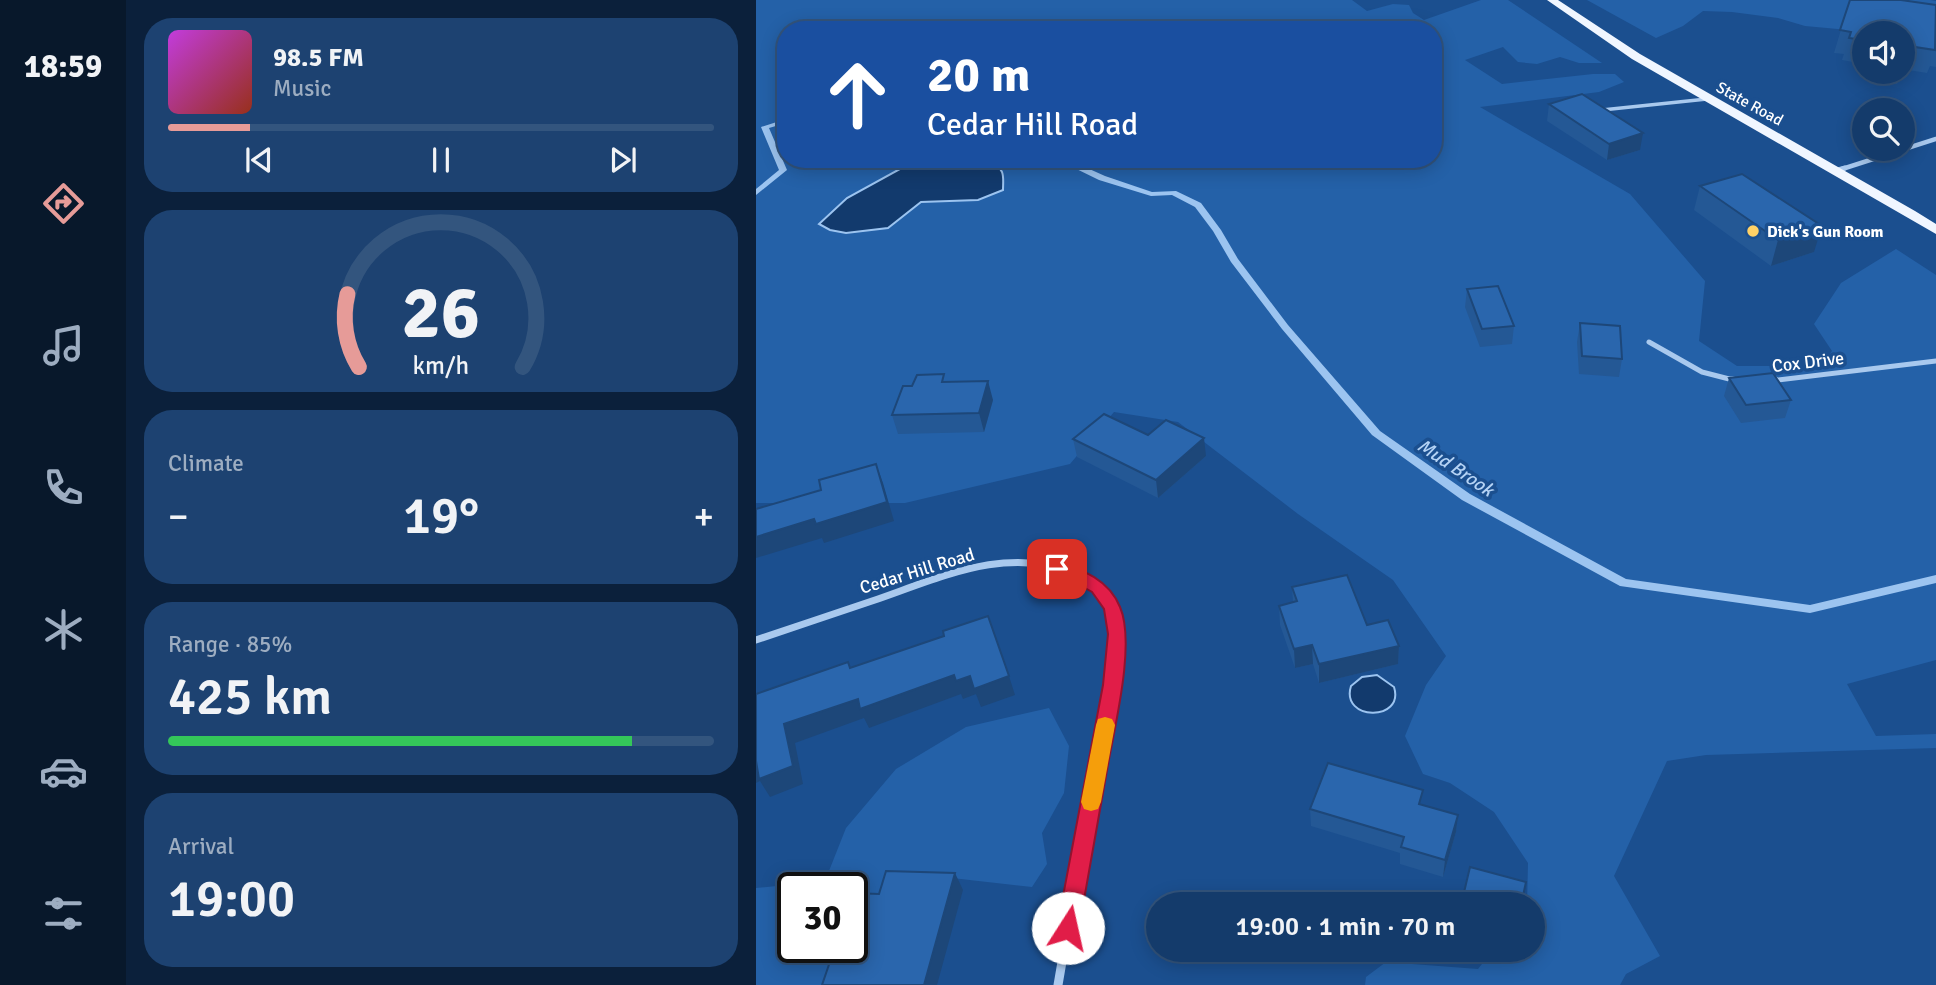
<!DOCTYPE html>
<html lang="en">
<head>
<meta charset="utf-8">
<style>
	:root { --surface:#143b6b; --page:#1d4271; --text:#f1f3f6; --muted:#9dadc1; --line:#33557e; --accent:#e69b98 }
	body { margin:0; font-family:Signika,sans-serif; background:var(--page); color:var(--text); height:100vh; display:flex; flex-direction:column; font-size:26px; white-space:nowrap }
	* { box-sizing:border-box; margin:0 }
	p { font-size:23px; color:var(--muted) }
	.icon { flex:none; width:38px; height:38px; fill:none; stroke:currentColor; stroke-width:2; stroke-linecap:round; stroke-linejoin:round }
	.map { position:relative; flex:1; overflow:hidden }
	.details { display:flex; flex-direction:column; gap:18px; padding:18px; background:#0b203b; width:630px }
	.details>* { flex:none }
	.hud { position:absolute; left:21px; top:21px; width:665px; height:147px; border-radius:28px; box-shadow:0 4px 18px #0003,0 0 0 2px var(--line); background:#1a4fa0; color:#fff; overflow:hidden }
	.tools { position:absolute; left:1096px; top:21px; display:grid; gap:14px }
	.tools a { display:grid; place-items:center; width:63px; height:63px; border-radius:50%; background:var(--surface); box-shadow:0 4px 18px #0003,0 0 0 2px var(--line); font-size:35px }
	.speed { position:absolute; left:21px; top:872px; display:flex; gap:14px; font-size:35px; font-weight:700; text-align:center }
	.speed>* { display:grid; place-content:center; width:91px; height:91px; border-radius:50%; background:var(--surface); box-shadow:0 4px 18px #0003,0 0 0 2px var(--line); line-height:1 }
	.speed .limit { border:4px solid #111; border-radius:10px; background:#fff; color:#111 }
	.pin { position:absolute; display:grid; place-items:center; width:60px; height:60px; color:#fff; margin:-30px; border-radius:14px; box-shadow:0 4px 10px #0006 }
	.me { position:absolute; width:77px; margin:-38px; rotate:10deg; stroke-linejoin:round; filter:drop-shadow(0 0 5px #0008) }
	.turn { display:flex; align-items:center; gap:24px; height:147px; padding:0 35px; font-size:32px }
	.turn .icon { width:91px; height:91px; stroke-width:2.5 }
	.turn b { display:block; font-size:49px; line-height:60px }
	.big { font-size:52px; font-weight:600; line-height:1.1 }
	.details .card { flex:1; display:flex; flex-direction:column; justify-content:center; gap:10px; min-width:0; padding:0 24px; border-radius:28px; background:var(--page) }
	.details .dial { align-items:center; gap:0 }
	.dial svg { height:182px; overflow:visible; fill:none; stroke:var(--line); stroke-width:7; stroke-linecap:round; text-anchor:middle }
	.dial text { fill:var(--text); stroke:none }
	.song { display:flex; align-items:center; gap:21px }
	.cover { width:84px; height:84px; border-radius:10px; background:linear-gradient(135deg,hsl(290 70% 55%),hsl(10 70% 35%)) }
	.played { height:7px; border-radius:4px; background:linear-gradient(90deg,var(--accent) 15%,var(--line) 15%) }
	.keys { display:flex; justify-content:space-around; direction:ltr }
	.heat { display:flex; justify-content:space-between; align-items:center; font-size:38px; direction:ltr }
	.charge { height:10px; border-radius:5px; background:linear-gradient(90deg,#34c759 85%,var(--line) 0) }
	.trip { position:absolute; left:390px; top:892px; width:399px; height:70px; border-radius:35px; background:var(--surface); box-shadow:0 4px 18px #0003,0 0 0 2px var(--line); font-weight:600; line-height:70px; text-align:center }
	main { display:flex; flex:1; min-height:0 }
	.tab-bar { display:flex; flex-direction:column; width:126px; justify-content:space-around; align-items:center; background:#08182b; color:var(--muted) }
	.tab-bar .icon { width:49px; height:49px }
	.tab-bar .selected { color:var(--accent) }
	.tab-bar b { font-size:32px; color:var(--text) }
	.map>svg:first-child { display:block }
	.green { fill:#2461a8; fill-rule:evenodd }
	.water { fill:#123a6d; stroke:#9cc4f0; stroke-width:2 }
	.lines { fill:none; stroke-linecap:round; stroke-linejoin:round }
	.stream { fill:#9cc4f0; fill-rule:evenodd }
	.lane { stroke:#a9c9ee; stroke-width:3.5 }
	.street-far3 { stroke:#a9c9ee; stroke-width:4.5 }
	.street-far2 { stroke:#a9c9ee; stroke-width:5 }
	.street-far1 { stroke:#a9c9ee; stroke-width:7 }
	.street { stroke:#a9c9ee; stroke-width:9 }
	.primary { fill:#f0f6ff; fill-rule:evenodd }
	.wall { fill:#245895 }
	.shaded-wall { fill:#1d4779 }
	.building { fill:#2a66ad; stroke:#1d4779; stroke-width:2 }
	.route { fill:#e11d48; stroke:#92132f; stroke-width:2 }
	.slow { fill:#f59e0b }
	.poi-dot { fill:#ffd166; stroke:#1b4f8f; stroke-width:2.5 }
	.labels { text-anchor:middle; stroke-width:7; stroke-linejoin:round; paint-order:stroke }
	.far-street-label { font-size:16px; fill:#fff; stroke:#1b4f8f }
	.far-poi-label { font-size:16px; font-weight:bold; fill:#fff; stroke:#1b4f8f; text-anchor:start }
	.street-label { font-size:18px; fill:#fff; stroke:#1b4f8f }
	.water-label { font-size:19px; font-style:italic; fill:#b5d3f5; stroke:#1b4f8f }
</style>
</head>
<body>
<main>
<nav class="tab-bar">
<b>18:59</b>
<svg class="icon selected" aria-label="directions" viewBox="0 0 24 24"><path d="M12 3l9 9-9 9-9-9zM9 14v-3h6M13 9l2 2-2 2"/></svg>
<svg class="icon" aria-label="music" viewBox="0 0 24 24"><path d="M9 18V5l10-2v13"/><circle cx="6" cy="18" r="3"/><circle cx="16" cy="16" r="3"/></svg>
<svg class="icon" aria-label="phone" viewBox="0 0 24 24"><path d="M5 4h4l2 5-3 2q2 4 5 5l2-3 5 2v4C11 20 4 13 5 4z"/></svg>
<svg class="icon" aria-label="climate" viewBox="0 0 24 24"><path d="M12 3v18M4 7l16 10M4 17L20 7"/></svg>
<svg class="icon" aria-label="car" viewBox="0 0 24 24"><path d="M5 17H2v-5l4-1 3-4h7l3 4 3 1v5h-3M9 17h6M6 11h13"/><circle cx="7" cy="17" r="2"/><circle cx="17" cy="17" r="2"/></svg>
<svg class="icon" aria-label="filters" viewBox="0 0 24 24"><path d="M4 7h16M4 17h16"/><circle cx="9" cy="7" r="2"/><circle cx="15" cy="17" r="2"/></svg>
</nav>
<section class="details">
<div class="card">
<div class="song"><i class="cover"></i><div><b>98.5 FM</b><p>Music</p></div></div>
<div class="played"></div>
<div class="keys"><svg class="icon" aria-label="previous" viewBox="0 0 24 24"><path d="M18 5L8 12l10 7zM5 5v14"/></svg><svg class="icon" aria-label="pause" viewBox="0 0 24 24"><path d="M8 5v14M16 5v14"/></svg><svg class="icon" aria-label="next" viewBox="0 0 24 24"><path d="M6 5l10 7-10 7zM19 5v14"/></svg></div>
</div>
<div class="card dial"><svg viewBox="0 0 100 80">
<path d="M14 69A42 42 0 1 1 86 69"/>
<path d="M14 69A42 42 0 0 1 9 37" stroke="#e69b98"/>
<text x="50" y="56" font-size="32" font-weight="700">26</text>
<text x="50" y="72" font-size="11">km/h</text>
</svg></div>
<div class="card"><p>Climate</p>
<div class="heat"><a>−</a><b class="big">19°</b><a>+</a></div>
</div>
<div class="card"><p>Range · 85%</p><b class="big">425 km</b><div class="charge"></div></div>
<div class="card"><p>Arrival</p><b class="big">19:00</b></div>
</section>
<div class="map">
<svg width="1180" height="985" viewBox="0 0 1180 985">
	<rect width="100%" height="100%" fill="#1b4f8f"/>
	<path class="green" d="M 0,0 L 596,0 L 611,11 L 637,4 L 653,5 L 657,13 L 668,20 L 725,0 L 752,0 L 846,63 L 823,63 L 804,57 L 781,64 L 762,62 L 747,47 L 709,60 L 746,84 L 837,74 L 859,74 L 868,82 L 843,92 L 724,107 L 874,194 L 949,281 L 943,341 L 981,366 L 1064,366 L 1076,351 L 1058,324 L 1085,283 L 1140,249 L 1180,275 L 1180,660 L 1091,684 L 1120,736 L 1180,734 L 1180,748 L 950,755 L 911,761 L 858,876 L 904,956 L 870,974 L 864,985 L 609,985 L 610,977 L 630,962 L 722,969 L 737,950 L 777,950 L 777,905 L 771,905 L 772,863 L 738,812 L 694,783 L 667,774 L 649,736 L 670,685 L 690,656 L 637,580 L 542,514 L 422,422 L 358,412 L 314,464 L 149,503 L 0,503 ZM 30,30 L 677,30 L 677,159 L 30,159 Z
		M 831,0 L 1174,0 L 1180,1 L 1180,38 L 1049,26 L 1022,18 L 976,12 L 947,11 L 927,26 L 900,38 Z
		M 293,708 L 313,746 L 308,793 L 286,833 L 291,864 L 276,887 L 196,878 L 97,985 L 0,985 L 0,888 L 69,881 L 90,828 L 140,769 L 210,727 ZM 37,887 L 96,887 L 96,947 L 37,947 Z"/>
	<path class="water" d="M 162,159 C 179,159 238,154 246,172 C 248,177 247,184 247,190 L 222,200 L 165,202 L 132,228 L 90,233 L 74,230 L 63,224 L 91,198 Z
		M 621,675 L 638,687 C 649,722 584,721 595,686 L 606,677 Z"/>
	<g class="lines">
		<path class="stream" d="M 30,119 L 30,123 L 13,128 L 31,170 L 0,195 L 0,189 L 23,170 L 5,127 Z
			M 300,159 L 311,159 L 349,176 L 396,192 L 420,191 L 445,203 L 465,230 L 482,259 L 532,325 L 624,431 L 714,494 L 870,579 L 1054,605 L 1180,575 L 1180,583 L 1054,613 L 864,586 L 706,500 L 616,435 L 526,329 L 475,262 L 457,231 L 439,207 L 416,195 L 395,196 L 343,180 Z"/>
		<path class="lane" d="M 846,110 L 951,99"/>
		<path class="street-far3" d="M 1083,170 L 1180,139"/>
		<path class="street-far2" d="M 1082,170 L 1089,168
			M 893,342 L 946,372 L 981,381
			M 1014,381 L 1180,361"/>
		<path class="street-far1" d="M 976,380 L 981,381
			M 1014,381 L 1019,380
			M 0,640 C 39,627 77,614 116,601 C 181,579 253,543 321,575 C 352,590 362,617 360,649"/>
		<path class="street" d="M 302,985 L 360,648"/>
		<path class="primary" d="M 791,0 L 802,0 L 884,54 L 1159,211 L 1180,224 L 1180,234 L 876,59 Z"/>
	</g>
	<path class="wall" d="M 1094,0 L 1180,5 L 1180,67 L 1174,66 L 1171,73 L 1146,69 L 1146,33 L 1108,33 L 1108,64 L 1086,60 L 1088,54 L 1078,53 Z
		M 1108,70 L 1108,72 L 1145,72 L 1141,84 L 1106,78 Z
		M 793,104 L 884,150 L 851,160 L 791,121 Z
		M 944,186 L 1058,252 L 1015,266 L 938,210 Z
		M 711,289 L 758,326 L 756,344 L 724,347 L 709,307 Z
		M 824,323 L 866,359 L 863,377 L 823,374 L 821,342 Z
		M 973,378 L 1035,400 L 1029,418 L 985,423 L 968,396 Z
		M 191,382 L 237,400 L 228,432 L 142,434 L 136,415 Z
		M 392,435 L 450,456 L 402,498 L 321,457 L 317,439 Z
		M 536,587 L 611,625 L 643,646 L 642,664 L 563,683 L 557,664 L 539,668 L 524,625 L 523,606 L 537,602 Z
		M 666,805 L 702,815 L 700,832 L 687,877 L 644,864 L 644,853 L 555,826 L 554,809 Z"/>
	<path class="shaded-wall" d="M 887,133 L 884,150 L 851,160 L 853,144 Z
		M 1066,226 L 1058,252 L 1015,266 L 1022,240 Z
		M 232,381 L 237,400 L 228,432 L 223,413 Z
		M 448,438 L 450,456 L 402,498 L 400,480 Z
		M 120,464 L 127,483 L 138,521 L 68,543 L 66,538 L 0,558 L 0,537 L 58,519 Z
		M 556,645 L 557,664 L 539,668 L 538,649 Z
		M 643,646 L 642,664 L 563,683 L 563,664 Z
		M 198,675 L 214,676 L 220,694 L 207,699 L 205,694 L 113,728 L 108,718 L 39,743 L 47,784 L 14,797 L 4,781 L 0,783 L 0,761 L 28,724 L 102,699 Z
		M 253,676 L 259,695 L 225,707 L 218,689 Z
		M 702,815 L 700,832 L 687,877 L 689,860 Z
		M 199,873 L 207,890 L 181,985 L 168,985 Z"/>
	<path class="building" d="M 1094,0 L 1145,0 L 1180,5 L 1179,50 L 1152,46 L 1149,61 L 1146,60 L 1146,33 L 1108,33 L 1108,40 L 1093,38 L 1095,32 L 1084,30 Z
		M 826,94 L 887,133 L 853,144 L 793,104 Z
		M 986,174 L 1066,226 L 1022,240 L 944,186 Z
		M 742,286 L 758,326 L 726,329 L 711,289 Z
		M 824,323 L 864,326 L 866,359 L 826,356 Z
		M 1017,373 L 1035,400 L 990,405 L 973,378 Z
		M 188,374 L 186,382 L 232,381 L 223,413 L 136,415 L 147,386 L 156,386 L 161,375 Z
		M 348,414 L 392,435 L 410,420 L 448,438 L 400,480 L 317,439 Z
		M 120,464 L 131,502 L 60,524 L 58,519 L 0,537 L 0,509 L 65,490 L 63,480 Z
		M 591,575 L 611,625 L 632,620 L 643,646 L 563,664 L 556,645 L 538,649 L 523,606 L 541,601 L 536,587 Z
		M 232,616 L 253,676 L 218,689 L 214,676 L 200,681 L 198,675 L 104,709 L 102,699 L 28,724 L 37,766 L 3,779 L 0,761 L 0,694 L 92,662 L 94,668 L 188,636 L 187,631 Z
		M 572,763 L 667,790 L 663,804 L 702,815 L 689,860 L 645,847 L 648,837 L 554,809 Z
		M 714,867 L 770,882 L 765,905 L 705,905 Z
		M 130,871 L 199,873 L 168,985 L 66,985 L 79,947 L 96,947 L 97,893 L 123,894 Z"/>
	<path class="route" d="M 301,563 C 327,569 353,580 364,607 C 380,644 358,729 351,770 C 342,823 332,875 323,928 L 320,935 L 312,939 L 304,935 L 301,928 L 347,685 L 352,634 L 348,609 L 336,592 L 311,578 L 295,574 L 293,569 Z"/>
	<path class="slow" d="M 349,717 L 356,719 L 359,725 L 345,802 L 342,809 L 335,811 L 328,809 L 325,802 L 340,725 L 342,719 Z"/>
	<circle class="poi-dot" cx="997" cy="231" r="7"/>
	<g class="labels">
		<g class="far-street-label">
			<text transform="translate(994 103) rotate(29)" y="6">State Road</text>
		</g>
		<g class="far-poi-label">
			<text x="1011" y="237">Dick's Gun Room</text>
		</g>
		<g class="street-label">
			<text transform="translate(1052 362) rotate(-7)" y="6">Cox Drive</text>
			<text transform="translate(161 571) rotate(-17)" y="6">Cedar Hill Road</text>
		</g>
		<g class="water-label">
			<text transform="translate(700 467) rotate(34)" y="7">Mud Brook</text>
		</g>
	</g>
</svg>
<div class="tools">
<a><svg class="icon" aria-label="sound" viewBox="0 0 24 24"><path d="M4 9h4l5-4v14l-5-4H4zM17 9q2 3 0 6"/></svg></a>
<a><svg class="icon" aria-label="search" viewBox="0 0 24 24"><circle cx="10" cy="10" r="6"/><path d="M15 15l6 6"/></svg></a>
</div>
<div class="speed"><div class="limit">30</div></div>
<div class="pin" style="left:301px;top:569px;background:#d93025"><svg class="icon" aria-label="arrive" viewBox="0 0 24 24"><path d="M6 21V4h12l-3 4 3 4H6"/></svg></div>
<svg class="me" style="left:312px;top:928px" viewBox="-20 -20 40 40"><circle r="19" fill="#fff"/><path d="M0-13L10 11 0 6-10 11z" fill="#e11d48"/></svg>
<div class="trip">19:00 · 1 min · 70 m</div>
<div class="hud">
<div class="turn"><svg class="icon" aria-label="ahead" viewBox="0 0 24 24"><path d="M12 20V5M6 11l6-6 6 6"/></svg><div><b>20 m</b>Cedar Hill Road</div></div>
</div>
</div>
</main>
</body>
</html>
